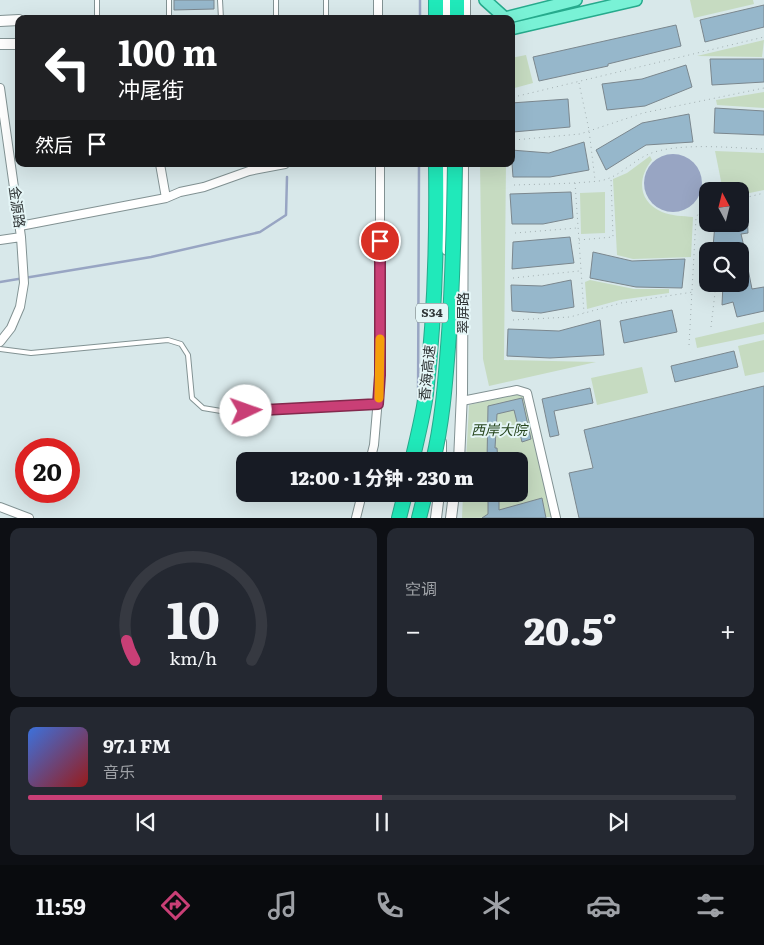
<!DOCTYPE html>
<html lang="zh">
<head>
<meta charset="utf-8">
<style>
	:root { --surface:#171b24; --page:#242831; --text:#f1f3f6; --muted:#9ea1a6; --line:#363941; --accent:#c93f76 }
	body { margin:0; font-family:Literata,"Noto Sans SC",serif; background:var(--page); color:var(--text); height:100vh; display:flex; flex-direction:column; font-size:19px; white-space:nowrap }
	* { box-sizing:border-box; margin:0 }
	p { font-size:16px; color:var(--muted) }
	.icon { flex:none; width:28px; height:28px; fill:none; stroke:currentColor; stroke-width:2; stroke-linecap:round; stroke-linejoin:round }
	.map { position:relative; height:518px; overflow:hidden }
	.side { display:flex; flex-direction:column; gap:10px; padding:10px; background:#0d0f14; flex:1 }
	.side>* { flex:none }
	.top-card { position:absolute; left:15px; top:15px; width:500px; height:152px; border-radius:10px; box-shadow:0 5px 20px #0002; background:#202124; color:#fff; overflow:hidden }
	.needle { width:32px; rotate:353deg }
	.tools { position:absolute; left:699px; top:182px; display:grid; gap:10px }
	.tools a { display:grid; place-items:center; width:50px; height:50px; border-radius:10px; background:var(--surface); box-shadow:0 5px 20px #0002; font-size:25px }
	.speed { position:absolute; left:15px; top:438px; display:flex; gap:10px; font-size:25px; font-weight:700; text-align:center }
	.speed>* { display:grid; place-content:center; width:65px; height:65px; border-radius:50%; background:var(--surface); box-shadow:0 5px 20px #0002; line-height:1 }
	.speed .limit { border:8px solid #d22; background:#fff; color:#111 }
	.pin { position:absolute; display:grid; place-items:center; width:42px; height:42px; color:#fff; margin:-21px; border:2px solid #fff; border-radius:50%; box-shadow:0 1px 5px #0007 }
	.me { position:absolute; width:55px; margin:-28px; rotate:87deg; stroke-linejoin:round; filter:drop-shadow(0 0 4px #0008) }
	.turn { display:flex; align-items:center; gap:18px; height:105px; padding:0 20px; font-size:22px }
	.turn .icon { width:65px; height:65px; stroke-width:2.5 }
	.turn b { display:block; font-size:35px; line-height:42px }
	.then { display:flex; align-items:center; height:48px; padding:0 20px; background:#0003; gap:10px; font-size:19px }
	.big { font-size:38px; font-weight:800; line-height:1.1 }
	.side .card { flex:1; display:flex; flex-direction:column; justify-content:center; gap:8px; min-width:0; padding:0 18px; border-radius:10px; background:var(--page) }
	.side .dial { align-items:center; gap:0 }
	.dial svg { height:130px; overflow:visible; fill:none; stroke:var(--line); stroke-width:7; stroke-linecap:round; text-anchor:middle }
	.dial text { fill:var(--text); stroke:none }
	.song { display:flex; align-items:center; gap:15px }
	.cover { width:60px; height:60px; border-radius:8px; background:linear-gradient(135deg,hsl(220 70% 55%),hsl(0 70% 35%)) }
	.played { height:5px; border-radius:2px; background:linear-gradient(90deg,var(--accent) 50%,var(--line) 50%) }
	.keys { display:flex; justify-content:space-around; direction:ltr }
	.heat { display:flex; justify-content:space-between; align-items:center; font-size:28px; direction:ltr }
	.side .tiles { flex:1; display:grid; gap:10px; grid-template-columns:1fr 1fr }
	.card:last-child { grid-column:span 2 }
	.trip { position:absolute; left:236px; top:452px; width:292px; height:50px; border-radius:10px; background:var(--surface); box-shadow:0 5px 20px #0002; font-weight:800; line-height:50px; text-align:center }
	.dock { display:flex; height:80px; justify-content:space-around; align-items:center; background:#090b0e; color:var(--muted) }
	.dock .icon { width:35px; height:35px }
	.dock .on { color:var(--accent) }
	.dock b { font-size:22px; color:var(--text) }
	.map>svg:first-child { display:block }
	.green { fill:#c6dbc1 }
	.water { fill:#98a5c3 }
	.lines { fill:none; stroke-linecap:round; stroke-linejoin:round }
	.stream { stroke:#98a5c3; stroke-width:2.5 }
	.building { fill:#96b7cb; stroke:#7b878e }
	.lane-casing { stroke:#829293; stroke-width:6 }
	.street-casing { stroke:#829293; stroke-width:10 }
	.secondary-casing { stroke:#829293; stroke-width:12 }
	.primary-casing { stroke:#26aa8c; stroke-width:14 }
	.highway-casing { stroke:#26aa8c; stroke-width:16 }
	.path { stroke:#a2afb1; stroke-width:1; stroke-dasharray:1 4; stroke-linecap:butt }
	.lane { stroke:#fff; stroke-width:4 }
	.street { stroke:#fff; stroke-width:8 }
	.secondary { stroke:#fff; stroke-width:10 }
	.primary { stroke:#79f2d6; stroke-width:11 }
	.highway { stroke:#20e9ba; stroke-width:14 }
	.highway-bridge-casing { stroke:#26aa8c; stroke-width:16; stroke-linecap:butt }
	.highway-bridge { stroke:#20e9ba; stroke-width:14 }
	.route-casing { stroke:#83294d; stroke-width:12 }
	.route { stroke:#c93f76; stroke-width:9 }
	.slow { stroke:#f59e0b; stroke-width:9 }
	.labels { text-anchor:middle; stroke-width:4; stroke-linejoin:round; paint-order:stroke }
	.shield { fill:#e5f6f7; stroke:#667071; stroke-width:1 }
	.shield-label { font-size:12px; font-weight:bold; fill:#303637 }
	.street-label { font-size:14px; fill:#303637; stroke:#e5f6f7 }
	.park-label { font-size:14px; font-style:italic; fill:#26451d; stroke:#e5f6f7 }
</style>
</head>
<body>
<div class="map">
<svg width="764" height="518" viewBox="0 0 764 518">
	<rect width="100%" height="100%" fill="#d8e8ea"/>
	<path class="green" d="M 690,0 L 753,0 L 754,4 L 694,18 Z
		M 764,40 L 762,57 L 697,56 Z
		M 526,55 L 533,83 L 511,89 L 511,58 Z
		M 764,92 L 764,108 L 717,105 L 716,100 Z
		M 715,151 L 764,153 L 764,190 L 740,195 L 740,191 L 723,191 Z
		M 650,156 L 652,160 C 637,178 638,202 662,212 C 671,216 683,216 693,217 L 691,257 L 633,259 L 617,255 L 613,179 L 627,173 Z
		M 480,164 L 506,164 L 504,360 L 596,362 L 489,386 L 483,359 Z
		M 605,192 L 605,233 L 581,234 L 580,193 Z
		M 590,280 L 634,289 L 669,289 L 669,293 L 620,300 L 587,309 L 585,282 Z
		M 764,322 L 764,334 L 697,348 L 695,338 Z
		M 764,340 L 764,372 L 745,376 L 738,346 Z
		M 642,367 L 648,393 L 597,405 L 591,378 Z
		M 523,392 L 551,517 L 462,518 L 463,494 L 520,494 L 520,461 L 466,461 L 469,405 Z"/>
	<path class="water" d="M644 183a29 29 0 1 1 58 0a29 29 0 1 1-58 0Z"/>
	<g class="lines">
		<path class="stream" d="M 420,19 L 420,0
			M 0,282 L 151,257 L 260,232 L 286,215 L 287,177
			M 418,406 L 419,164"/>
	</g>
	<path class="building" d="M 174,0 L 214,0 L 214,9 L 174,10 Z
		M 764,5 L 764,27 L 705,42 L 700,20 Z
		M 676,25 L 681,46 L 608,64 L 608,66 L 539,81 L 533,57 Z
		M 710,59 L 764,59 L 764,82 L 712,85 Z
		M 686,65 L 692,87 L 645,106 L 607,110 L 602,84 L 642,79 Z
		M 568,99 L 570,127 L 513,132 L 511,103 Z
		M 715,108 L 764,111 L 764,135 L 714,133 Z
		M 689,114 L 693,142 L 646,145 L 606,170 L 596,150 L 642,123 Z
		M 584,142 L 589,170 L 550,177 L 513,177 L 511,150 L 549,153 Z
		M 571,192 L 573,218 L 543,224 L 512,224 L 510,194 Z
		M 747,213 L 748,233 L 741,234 L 745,251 L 729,251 L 729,247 L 713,247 L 715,224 L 740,224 L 740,215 Z
		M 570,237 L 574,263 L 512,269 L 513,242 Z
		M 593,252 L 632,261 L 685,259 L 682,288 L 636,287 L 590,278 Z
		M 748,269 L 752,289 L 764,287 L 764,311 L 737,317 L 733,302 L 722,305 L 723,284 L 740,284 L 740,271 Z
		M 571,280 L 574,307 L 541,313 L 512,311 L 511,285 L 542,286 Z
		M 672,310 L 677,332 L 624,343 L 620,321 Z
		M 600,320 L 604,355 L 550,358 L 507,356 L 508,329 L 559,331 Z
		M 734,351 L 738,367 L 675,382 L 671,366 Z
		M 764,386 L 764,518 L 579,518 L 569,473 L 593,468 L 584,430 Z
		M 590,388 L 593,403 L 554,411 L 559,435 L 550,437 L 542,399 Z
		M 522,398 L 531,439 L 522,442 L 514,410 L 497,414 L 495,448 L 497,448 L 498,461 L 487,461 L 488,406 Z
		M 488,494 L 499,494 L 499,510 L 542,498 L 546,518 L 482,518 L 488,514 Z"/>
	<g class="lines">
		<defs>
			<path id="lane" d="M 97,0 L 97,19
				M 169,0 L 169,19
				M 220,0 L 221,19
				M 276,0 L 276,19
				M 326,0 L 326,19
				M 0,349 L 31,353 L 168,340 L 181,344 L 188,355 L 192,398 L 203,408 L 227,412 L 378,404"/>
			<path id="street" d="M 378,19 L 378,0
				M 0,88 L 21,237 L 24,283 L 20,307 L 11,328 L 0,342
				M 160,164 L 166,198
				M 20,226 L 166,198 L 180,192 L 204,187 L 249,171 L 285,164
				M 0,240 L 21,237
				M 462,401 L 517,390 L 527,393 L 556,518
				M 370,461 L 374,445 L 380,375 L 380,164
				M 0,507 L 29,518
				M 356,518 L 362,494"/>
			<path id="secondary" d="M 465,0 L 465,19
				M 447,19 L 447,0
				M 0,21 L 19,20
				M 0,44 L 19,44
				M 447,250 L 447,164
				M 441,461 L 441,442
				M 459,461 L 462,393 L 463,164
				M 436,518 L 439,494
				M 451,518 L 454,494"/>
			<path id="primary" d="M 485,0 L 505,18
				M 501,19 L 576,0
				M 511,29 L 636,0"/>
			<path id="highway" d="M 436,19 L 436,0
				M 457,19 L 457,0
				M 412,461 C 417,439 423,416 426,394 C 435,317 437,240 436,164
				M 399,518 L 405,494
				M 419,518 L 425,494"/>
		</defs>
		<use href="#lane" class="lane-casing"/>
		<use href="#street" class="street-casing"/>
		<use href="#secondary" class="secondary-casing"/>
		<use href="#primary" class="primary-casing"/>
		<use href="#highway" class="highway-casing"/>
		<path class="path" d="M 579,83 L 589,130 L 595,180
			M 518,96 L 764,37
			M 514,140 L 580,134 L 643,113 L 764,88
			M 575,183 L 584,313
			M 514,185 C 542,184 571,184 599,181 C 619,178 632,161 649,154 C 678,142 733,148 764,149
			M 740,199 L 764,193
			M 515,233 L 577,228
			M 579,240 L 613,237 L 611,178
			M 513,278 L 579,271
			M 513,320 L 570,317 L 621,303 L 693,292
			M 711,327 L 716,284
			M 689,345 L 696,218 L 702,207 L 708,206"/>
		<use href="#lane" class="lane"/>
		<use href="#street" class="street"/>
		<use href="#secondary" class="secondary"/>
		<use href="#primary" class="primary"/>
		<use href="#highway" class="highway"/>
		<defs>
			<path id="highway-bridge" d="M 433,461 C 442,424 445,386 448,347 C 453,286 454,225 455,164"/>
		</defs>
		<use href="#highway-bridge" class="highway-bridge-casing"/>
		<use href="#highway-bridge" class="highway-bridge"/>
	</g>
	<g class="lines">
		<defs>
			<path id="route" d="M 246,411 L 378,404 L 380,375 L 380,241"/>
		</defs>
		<use href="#route" class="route-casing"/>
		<use href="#route" class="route"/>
		<path class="slow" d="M 379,398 L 380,339"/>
	</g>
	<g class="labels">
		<rect class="shield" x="416" y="303.5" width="32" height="19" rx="4"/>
		<g class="shield-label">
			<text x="432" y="317">S34</text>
		</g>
		<g class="street-label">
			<text transform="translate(17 207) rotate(82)" y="5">金源路</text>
			<text transform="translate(463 313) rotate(-90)" y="5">翠屏路</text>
			<text transform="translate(427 373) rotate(-84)" y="5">香海高速</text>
		</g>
		<g class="park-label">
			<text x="499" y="435">西岸大院</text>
		</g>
	</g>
</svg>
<div class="tools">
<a><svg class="needle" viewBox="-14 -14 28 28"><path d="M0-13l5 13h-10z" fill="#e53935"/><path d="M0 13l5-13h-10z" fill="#9ea1a6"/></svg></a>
<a><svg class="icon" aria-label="search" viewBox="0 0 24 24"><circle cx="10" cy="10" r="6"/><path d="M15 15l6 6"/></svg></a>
</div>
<div class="speed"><div class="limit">20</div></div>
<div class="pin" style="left:380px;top:241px;background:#d93025"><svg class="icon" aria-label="arrive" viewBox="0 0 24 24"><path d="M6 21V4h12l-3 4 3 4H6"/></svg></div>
<svg class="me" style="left:246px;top:411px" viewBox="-20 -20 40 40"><circle r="19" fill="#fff"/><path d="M0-13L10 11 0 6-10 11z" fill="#c93f76"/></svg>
<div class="trip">12:00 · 1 分钟 · 230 m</div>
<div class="top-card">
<div class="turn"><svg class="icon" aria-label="left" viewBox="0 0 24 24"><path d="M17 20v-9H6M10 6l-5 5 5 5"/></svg><div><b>100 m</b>冲尾街</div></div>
<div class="then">然后<svg class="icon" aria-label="arrive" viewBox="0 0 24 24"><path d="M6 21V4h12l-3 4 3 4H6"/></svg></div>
</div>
</div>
<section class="side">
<div class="tiles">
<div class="card dial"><svg viewBox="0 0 100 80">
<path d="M14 69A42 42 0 1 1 86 69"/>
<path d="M14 69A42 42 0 0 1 9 57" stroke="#c93f76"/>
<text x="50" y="56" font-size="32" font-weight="700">10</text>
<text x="50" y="72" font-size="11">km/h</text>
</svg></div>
<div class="card"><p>空调</p>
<div class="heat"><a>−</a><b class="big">20.5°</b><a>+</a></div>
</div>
<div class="card">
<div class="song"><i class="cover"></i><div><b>97.1 FM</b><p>音乐</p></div></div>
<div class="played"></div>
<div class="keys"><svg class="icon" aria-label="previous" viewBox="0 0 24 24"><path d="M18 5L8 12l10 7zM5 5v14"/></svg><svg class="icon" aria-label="pause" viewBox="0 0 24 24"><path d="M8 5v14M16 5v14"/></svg><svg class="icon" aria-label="next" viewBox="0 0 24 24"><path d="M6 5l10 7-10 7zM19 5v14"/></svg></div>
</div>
</div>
</section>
<nav class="dock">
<b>11:59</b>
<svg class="icon on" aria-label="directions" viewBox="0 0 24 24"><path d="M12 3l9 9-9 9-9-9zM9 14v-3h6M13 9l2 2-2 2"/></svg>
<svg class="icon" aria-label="music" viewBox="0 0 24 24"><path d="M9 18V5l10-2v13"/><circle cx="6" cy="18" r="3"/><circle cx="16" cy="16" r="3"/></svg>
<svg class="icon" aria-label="phone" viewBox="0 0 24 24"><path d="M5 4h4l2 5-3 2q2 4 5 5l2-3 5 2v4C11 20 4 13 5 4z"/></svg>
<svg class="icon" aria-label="climate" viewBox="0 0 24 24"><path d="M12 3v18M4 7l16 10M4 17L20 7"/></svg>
<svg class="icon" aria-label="car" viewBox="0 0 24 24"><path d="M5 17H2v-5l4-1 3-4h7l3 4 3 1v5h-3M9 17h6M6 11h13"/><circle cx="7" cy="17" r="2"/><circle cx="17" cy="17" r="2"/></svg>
<svg class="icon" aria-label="filters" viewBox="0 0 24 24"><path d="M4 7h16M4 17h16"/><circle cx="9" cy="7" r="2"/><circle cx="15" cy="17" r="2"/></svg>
</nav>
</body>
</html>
